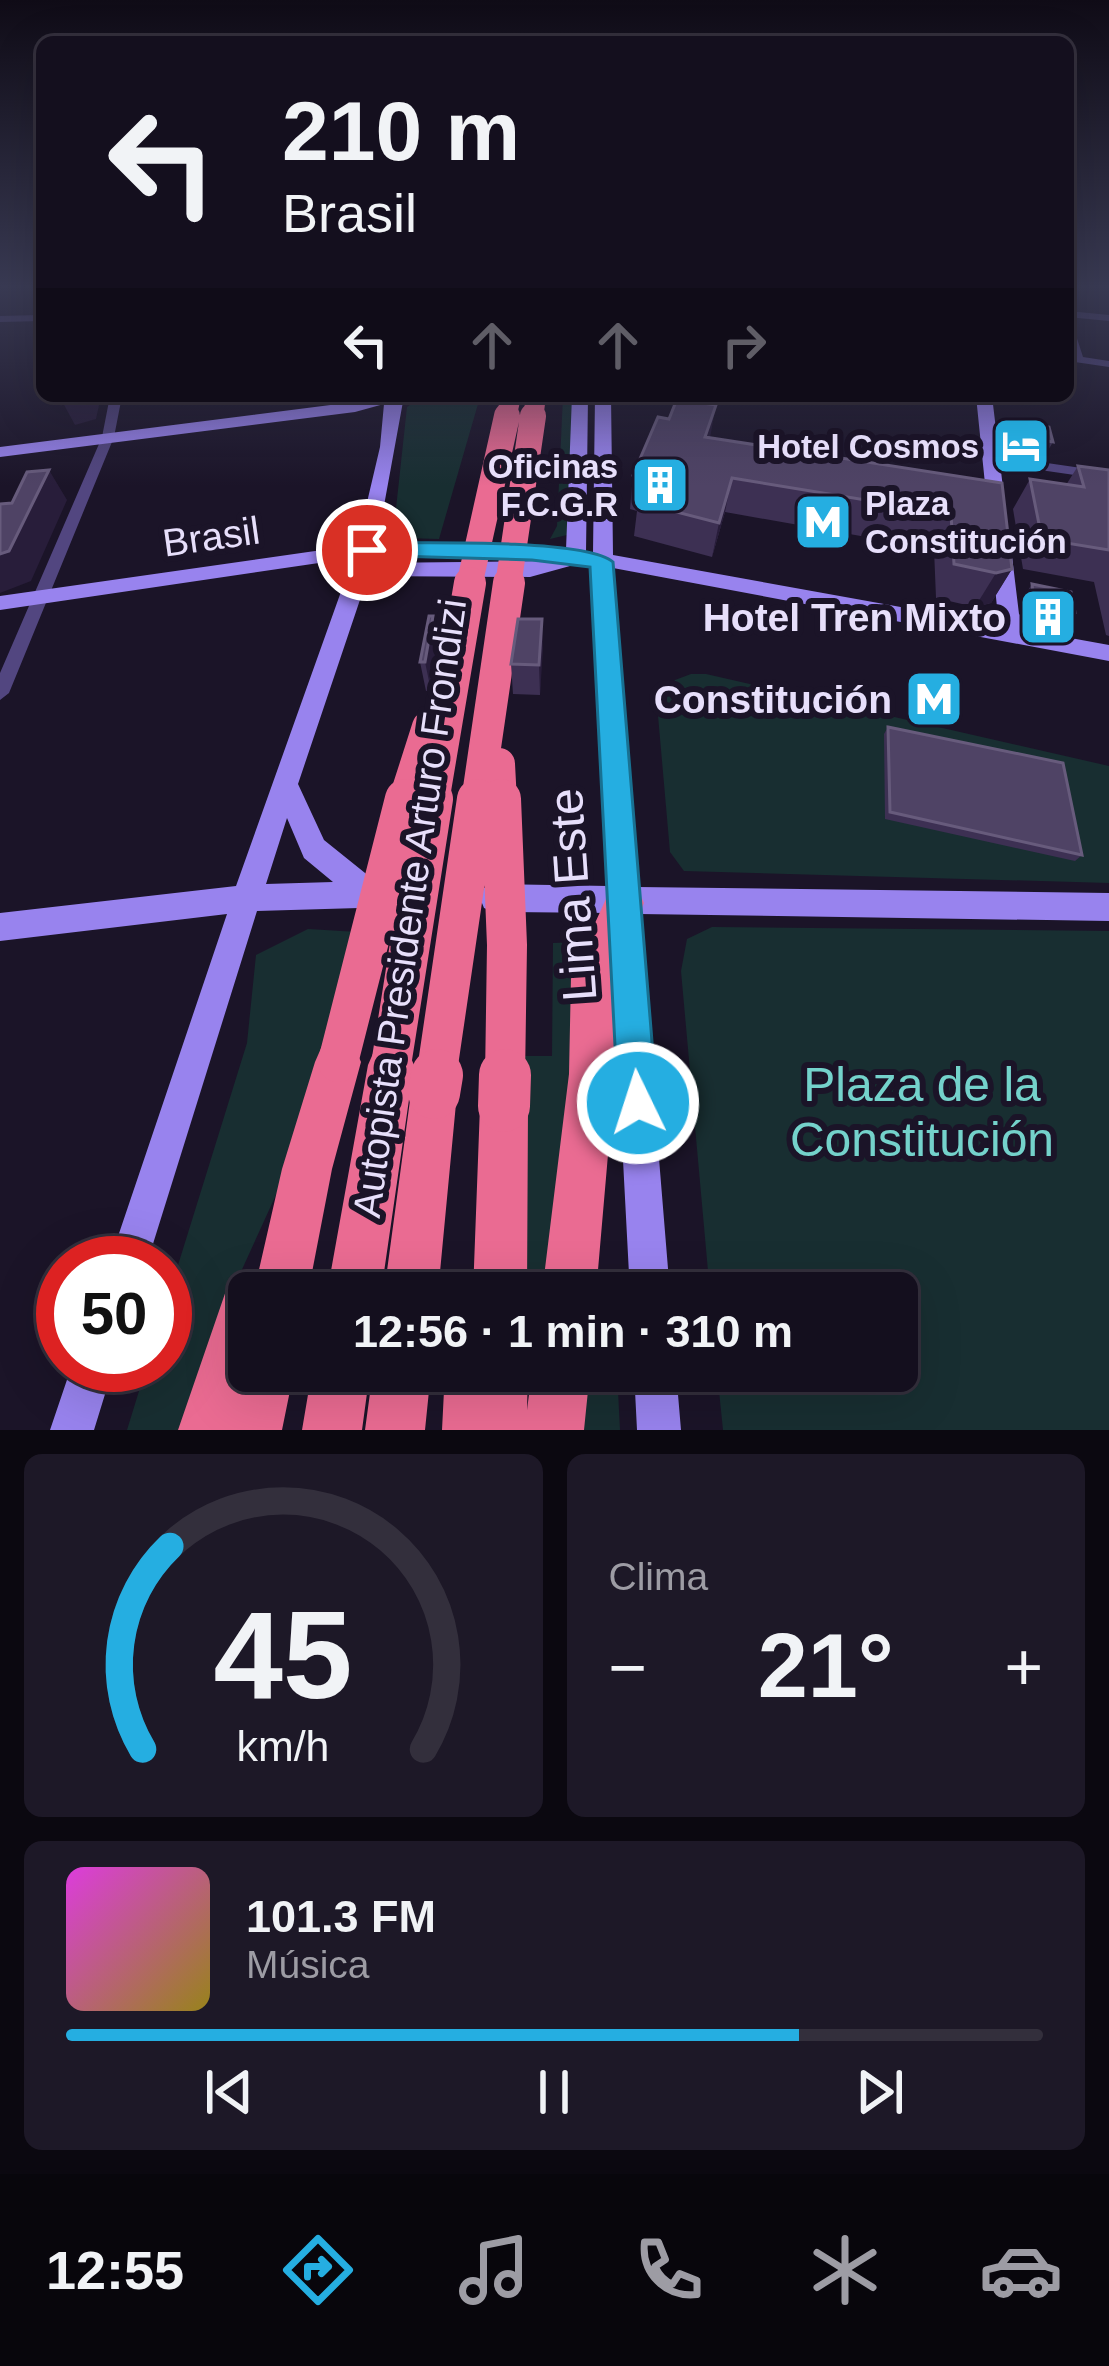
<!DOCTYPE html>
<html lang="es">
<head>
<meta charset="utf-8">
<style>
	:root { --surface:#140f1e; --page:#1d1827; --text:#f1f3f6; --muted:#9d9ca4; --line:#332f3c; --accent:#25aee1 }
	body { margin:0; font-family:Arial,sans-serif; background:var(--page); color:var(--text); height:100vh; display:flex; flex-direction:column; font-size:45px; white-space:nowrap }
	* { box-sizing:border-box; margin:0 }
	p { font-size:39px; color:var(--muted) }
	.icon { flex:none; width:66px; height:66px; fill:none; stroke:currentColor; stroke-width:2; stroke-linecap:round; stroke-linejoin:round }
	.map { position:relative; height:1430px; overflow:hidden }
	.details { display:flex; flex-direction:column; gap:24px; padding:24px; background:#0b0810; flex:1 }
	.details>* { flex:none }
	.guide { position:absolute; left:36px; top:36px; width:1038px; height:366px; border-radius:18px; box-shadow:0 12px 48px #0002,0 0 0 3px var(--line); background:#140f1e; color:var(--text); overflow:hidden }
	.speed { position:absolute; left:36px; top:1236px; display:flex; gap:24px; font-size:60px; font-weight:700; text-align:center }
	.speed>* { display:grid; place-content:center; width:156px; height:156px; border-radius:50%; background:var(--surface); box-shadow:0 12px 48px #0002,0 0 0 3px var(--line); line-height:1 }
	.speed .limit { border:18px solid #d22; background:#fff; color:#111 }
	.pin { position:absolute; display:grid; place-items:center; width:102px; height:102px; color:#fff; margin:-51px; border:6px solid #fff; border-radius:50%; box-shadow:0 3px 12px #0007 }
	.me { position:absolute; width:132px; margin:-66px; rotate:356deg; stroke-linejoin:round; filter:drop-shadow(0 0 9px #0008) }
	.turn { display:flex; align-items:center; gap:42px; height:252px; padding:0 48px; font-size:54px }
	.turn .icon { width:156px; height:156px; stroke-width:2.5 }
	.turn b { display:block; font-size:84px; line-height:102px }
	.lanes { display:flex; align-items:center; height:114px; padding:0 48px; background:#0003; justify-content:center; gap:60px; direction:ltr }
	.lanes .off { opacity:.35 }
	.big { font-size:90px; font-weight:600; line-height:1.1 }
	.details .tile { flex:1; display:flex; flex-direction:column; justify-content:center; gap:18px; min-width:0; padding:0 42px; border-radius:18px; background:var(--page) }
	.details .dial { align-items:center; gap:0 }
	.dial svg { height:312px; overflow:visible; fill:none; stroke:var(--line); stroke-width:7; stroke-linecap:round; text-anchor:middle }
	.dial text { fill:var(--text); stroke:none }
	.song { display:flex; align-items:center; gap:36px }
	.cover { width:144px; height:144px; border-radius:18px; background:linear-gradient(135deg,hsl(300 70% 55%),hsl(50 70% 35%)) }
	.played { height:12px; border-radius:6px; background:linear-gradient(90deg,var(--accent) 75%,var(--line) 75%) }
	.keys { display:flex; justify-content:space-around; direction:ltr }
	.heat { display:flex; justify-content:space-between; align-items:center; font-size:66px; direction:ltr }
	.details .tiles { flex:1; display:grid; gap:24px; grid-template-columns:1fr 1fr }
	.tile:last-child { grid-column:span 2 }
	.trip { position:absolute; left:228px; top:1272px; width:690px; height:120px; border-radius:18px; background:var(--surface); box-shadow:0 12px 48px #0002,0 0 0 3px var(--line); font-weight:600; line-height:120px; text-align:center }
	.tabs { display:flex; height:192px; justify-content:space-around; align-items:center; background:#08060c; color:var(--muted) }
	.tabs .icon { width:84px; height:84px }
	.tabs .on { color:var(--accent) }
	.tabs b { font-size:54px; color:var(--text) }
	.map>svg:first-child { display:block }
	.green { fill:#182e31 }
	.lines { fill:none; stroke-linecap:round; stroke-linejoin:round }
	.street { fill:#524680; fill-rule:evenodd }
	.secondary { fill:#9883ee; fill-rule:evenodd }
	.highway { fill:#ea6b92; fill-rule:evenodd }
	.highway-bridge-far4 { stroke:#ea6b92; stroke-width:20 }
	.highway-bridge-far3 { stroke:#ea6b92; stroke-width:26 }
	.highway-bridge-far2 { stroke:#ea6b92; stroke-width:32 }
	.highway-bridge-far1 { stroke:#ea6b92; stroke-width:40 }
	.highway-bridge { stroke:#ea6b92; stroke-width:52 }
	.wall { fill:#3d3053 }
	.shaded-wall { fill:#281d3a }
	.building { fill:#4f4365; stroke:#675b7c; stroke-width:3 }
	.route { fill:#25aee1; stroke:#187192; stroke-width:3 }
	.labels { text-anchor:middle; stroke-width:12; stroke-linejoin:round; paint-order:stroke }
	.far-poi-label { font-size:33px; font-weight:bold; fill:#e7dffb; stroke:#1b1428; text-anchor:end }
	.street-label { font-size:39px; fill:#e7dffb; stroke:#1b1428 }
	.poi-label { font-size:39px; font-weight:bold; fill:#e7dffb; stroke:#1b1428; text-anchor:end }
	.near-street-label { font-size:48px; fill:#e7dffb; stroke:#1b1428 }
	.near-park-label { font-size:48px; fill:#74d2cb; stroke:#1b1428 }
</style>
</head>
<body>
<div class="map">
<svg width="1109" height="1430" viewBox="0 0 1109 1430">
	<rect width="100%" height="100%" fill="#1b1428"/>
	<path class="green" d="M 442,396 L 480,397 L 439,539 L 405,538 L 394,527 L 407,407 L 417,400 Z
		M 563,396 L 574,396 L 567,535 L 550,539 L 557,526 Z
		M 691,674 L 706,674 L 1109,766 L 1109,883 L 684,871 L 670,852 L 657,704 L 675,680 Z
		M 712,927 L 1109,931 L 1109,1430 L 723,1430 L 717,1371 L 897,1371 L 897,1293 L 710,1293 L 681,971 L 687,939 Z
		M 308,929 L 358,932 L 285,1175 L 234,1287 L 187,1430 L 127,1430 L 147,1365 L 165,1365 L 165,1307 L 247,1043 L 256,955 Z
		M 583,942 L 589,960 L 561,1293 L 508,1293 L 516,1056 L 552,1056 L 553,943 Z
		M 571,1371 L 617,1371 L 620,1430 L 565,1430 Z"/>
	<g class="lines">
		<path class="street" d="M 1068,311 L 1109,315 L 1109,321 L 1068,317 Z
			M 42,315 L 42,321 L 0,322 L 0,316 Z
			M 1068,323 L 1073,326 L 1083,357 L 1109,361 L 1109,367 L 1068,361 L 1068,355 L 1072,355 L 1068,342 Z
			M 110,396 L 122,396 L 114,437 L 9,693 L 0,700 L 0,673 L 102,437 Z
			M 991,455 L 1109,472 L 1109,480 L 986,462 L 986,456 Z"/>
		<path class="secondary" d="M 378,396 L 404,396 L 377,544 L 566,550 L 572,396 L 588,396 L 586,553 L 593,553 L 595,396 L 611,396 L 613,555 L 1006,626 L 998,617 L 991,548 L 1001,542 L 1011,548 L 1019,614 L 1043,633 L 1109,645 L 1109,661 L 613,568 L 637,887 L 1109,893 L 1109,921 L 639,914 L 670,1293 L 630,1293 L 610,913 L 494,912 L 484,908 L 480,898 L 484,888 L 494,884 L 608,886 L 593,566 L 570,566 L 530,577 L 368,576 L 298,784 L 324,840 L 375,881 L 403,884 L 407,894 L 403,904 L 393,907 L 257,911 L 147,1263 L 109,1263 L 227,914 L 0,941 L 0,913 L 236,886 L 353,558 L 0,610 L 0,596 L 357,545 L 380,447 L 384,404 L 355,412 L 0,457 L 0,447 L 354,402 ZM 374,556 L 532,559 L 544,561 L 372,563 ZM 287,818 L 304,858 L 333,882 L 266,884 Z
			M 976,396 L 992,396 L 1006,513 L 997,519 L 988,513 Z
			M 72,1365 L 114,1365 L 94,1430 L 50,1430 Z
			M 634,1371 L 676,1371 L 681,1430 L 637,1430 Z"/>
		<path class="highway" d="M 624,884 L 638,890 L 644,903 L 613,976 L 615,1074 L 596,1293 L 542,1293 L 569,1074 L 571,976 L 610,890 Z
			M 338,1039 L 354,1046 L 361,1062 L 332,1169 L 308,1293 L 249,1293 L 249,1371 L 294,1371 L 282,1430 L 178,1430 L 230,1279 L 249,1271 L 258,1274 L 282,1169 L 315,1062 L 322,1046 Z
			M 391,1042 L 407,1049 L 414,1065 L 381,1293 L 327,1293 L 368,1065 L 375,1049 Z
			M 434,1070 L 451,1076 L 457,1093 L 438,1293 L 384,1293 L 411,1093 L 417,1076 Z
			M 504,1082 L 521,1089 L 528,1106 L 527,1293 L 473,1293 L 480,1106 L 487,1089 Z
			M 312,1371 L 370,1371 L 362,1430 L 302,1430 Z
			M 373,1371 L 431,1371 L 425,1430 L 365,1430 Z
			M 445,1371 L 528,1371 L 527,1410 L 532,1371 L 590,1371 L 584,1430 L 442,1430 Z"/>
		<path class="highway-bridge-far4" d="M 506,419 L 511,396
			M 533,419 L 536,396"/>
		<path class="highway-bridge-far3" d="M 469,586 L 507,416
			M 508,586 L 533,416"/>
		<path class="highway-bridge-far2" d="M 499,764 L 501,802
			M 404,802 L 428,727
			M 433,802 L 470,583
			M 477,802 L 509,583"/>
		<path class="highway-bridge-far1" d="M 501,799 L 507,945 L 505,1078
			M 338,1062 L 405,799
			M 391,1065 L 433,799
			M 436,1078 L 477,799"/>
		<path class="highway-bridge" d="M 434,1093 L 437,1075
			M 504,1106 L 505,1075"/>
	</g>
	<path class="wall" d="M 1009,421 L 1053,442 L 1044,457 L 1003,450 L 1002,436 Z
		M 710,438 L 1002,483 L 1012,569 L 991,603 L 975,607 L 936,598 L 934,549 L 725,512 L 712,557 L 634,536 L 637,511 L 630,509 L 633,475 Z
		M 1078,466 L 1109,470 L 1109,636 L 1106,635 L 1094,582 L 1023,569 L 1013,509 L 1030,479 L 1066,485 Z
		M 1032,584 L 1075,612 L 1064,628 L 1040,622 L 1023,609 L 1022,600 Z
		M 433,616 L 439,646 L 431,691 L 426,691 L 420,662 Z
		M 542,619 L 540,695 L 513,694 L 511,664 Z
		M 888,727 L 1082,855 L 1075,861 L 885,819 L 884,734 Z"/>
	<path class="shaded-wall" d="M 85,396 L 101,396 L 96,419 L 75,425 L 63,403 Z
		M 716,405 L 710,438 L 705,437 Z
		M 49,470 L 67,500 L 31,581 L 0,593 L 0,554 Z
		M 732,478 L 725,512 L 712,557 L 719,523 Z
		M 1012,569 L 991,603 L 975,607 L 996,573 Z
		M 433,616 L 439,646 L 431,691 L 425,662 Z
		M 542,619 L 543,649 L 540,695 L 539,665 Z"/>
	<path class="building" d="M 65,396 L 85,396 L 63,403 Z
		M 677,399 L 716,405 L 705,437 L 1002,483 L 1012,569 L 996,573 L 954,564 L 951,514 L 732,478 L 719,523 L 638,502 L 644,477 L 633,475 L 658,417 L 669,419 Z
		M 1009,421 L 1049,427 L 1053,442 L 1011,435 Z
		M 1078,466 L 1109,470 L 1109,550 L 1042,539 L 1030,479 L 1084,487 Z
		M 49,470 L 9,551 L 0,554 L 0,504 L 12,503 L 27,472 Z
		M 1032,584 L 1071,592 L 1075,612 L 1051,607 L 1033,593 Z
		M 429,616 L 433,616 L 425,662 L 420,662 Z
		M 518,619 L 542,619 L 539,665 L 511,664 Z
		M 888,727 L 1063,763 L 1082,855 L 890,812 Z"/>
	<linearGradient id="sky" x2="0" y2="1"><stop stop-color="#0f0b16"/><stop offset="0.59" stop-color="#393a53"/><stop offset="1" stop-color="#393a53" stop-opacity="0"/></linearGradient>
	<rect width="1109" height="486" fill="url(#sky)"/>
	<path class="route" d="M 367,543 C 411,543 586,538 613,562 L 657,1103 L 651,1117 L 638,1122 L 624,1117 L 618,1103 L 590,567 L 532,560 L 359,555 L 355,550 Z"/>
	<defs>
		<symbol id="hotel-square" viewBox="-11 -11 22 22"><rect x="-9" y="-9" width="18" height="18" rx="4" fill="#25aee1" stroke="#1b1428"/><path d="M-6-4.5h1.5V1H6V5H4.5V3h-9V5H-6ZM-4 0a1.8 1.8 0 1 1 3.6 0ZM.5 0V-2.5h3Q6-2.5 6 0Z" fill="#fff"/></symbol>
		<symbol id="building-square" viewBox="-11 -11 22 22"><rect x="-9" y="-9" width="18" height="18" rx="4" fill="#25aee1" stroke="#1b1428"/><path d="M-4-6H4V6H1V3H-1V6H-4ZM-2.5-4.3h1.7v1.8h-1.7ZM.8-4.3h1.7v1.8H.8ZM-2.5-1h1.7V.8h-1.7ZM.8-1h1.7V.8H.8Z" fill="#fff"/></symbol>
		<symbol id="metro-square" viewBox="-11 -11 22 22"><rect x="-9" y="-9" width="18" height="18" rx="4" fill="#25aee1" stroke="#1b1428"/><path d="M-5.5 5V-5H-3L0 0L3-5H5.5V5H3V-.5L0 4L-3-.5V5Z" fill="#fff"/></symbol>
	</defs>
	<g fill-rule="evenodd">
		<use href="#hotel-square" x="988" y="413" width="66" height="66"/>
		<use href="#building-square" x="627" y="452" width="66" height="66"/>
		<use href="#metro-square" x="790" y="489" width="66" height="66"/>
		<use href="#building-square" x="1015" y="584" width="66" height="66"/>
		<use href="#metro-square" x="901" y="666" width="66" height="66"/>
	</g>
	<g class="labels">
		<g class="far-poi-label">
			<text x="979" y="458">Hotel Cosmos</text>
			<text x="618" y="478">Oficinas<tspan x="618" dy="38">F.C.G.R</tspan></text>
			<text x="865" y="515" text-anchor="start">Plaza<tspan x="865" dy="38">Constitución</tspan></text>
		</g>
		<g class="street-label">
			<text transform="translate(211 536) rotate(-8)" y="14">Brasil</text>
			<text transform="translate(409 908) rotate(-82)" y="14">Autopista Presidente Arturo Frondizi</text>
		</g>
		<g class="poi-label">
			<text x="1006" y="631">Hotel Tren Mixto</text>
			<text x="892" y="713">Constitución</text>
		</g>
		<g class="near-street-label">
			<text transform="translate(572 895) rotate(-94)" y="17">Lima Este</text>
		</g>
		<g class="near-park-label">
			<text x="922" y="1101">Plaza de la<tspan x="922" dy="55">Constitución</tspan></text>
		</g>
	</g>
</svg>
<div class="speed"><div class="limit">50</div></div>
<div class="pin" style="left:367px;top:550px;background:#d93025"><svg class="icon" aria-label="arrive" viewBox="0 0 24 24"><path d="M6 21V4h12l-3 4 3 4H6"/></svg></div>
<svg class="me" style="left:638px;top:1103px" viewBox="-20 -20 40 40"><circle r="17" fill="#25aee1" stroke="#fff" stroke-width="3"/><path d="M0-11L8 9 0 5-8 9z" fill="#fff"/></svg>
<div class="trip">12:56 · 1 min · 310 m</div>
<div class="guide">
<div class="turn"><svg class="icon" aria-label="left" viewBox="0 0 24 24"><path d="M17 20v-9H6M10 6l-5 5 5 5"/></svg><div><b>210 m</b>Brasil</div></div>
<div class="lanes"><svg class="icon" aria-label="left" viewBox="0 0 24 24"><path d="M17 20v-9H6M10 6l-5 5 5 5"/></svg><svg class="icon off" aria-label="ahead" viewBox="0 0 24 24"><path d="M12 20V5M6 11l6-6 6 6"/></svg><svg class="icon off" aria-label="ahead" viewBox="0 0 24 24"><path d="M12 20V5M6 11l6-6 6 6"/></svg><svg class="icon off" aria-label="right" viewBox="0 0 24 24"><path d="M7 20v-9h11M14 6l5 5-5 5"/></svg></div>
</div>
</div>
<section class="details">
<div class="tiles">
<div class="tile dial"><svg viewBox="0 0 100 80">
<path d="M14 69A42 42 0 1 1 86 69"/>
<path d="M14 69A42 42 0 0 1 21 17" stroke="#25aee1"/>
<text x="50" y="56" font-size="32" font-weight="700">45</text>
<text x="50" y="72" font-size="11">km/h</text>
</svg></div>
<div class="tile"><p>Clima</p>
<div class="heat"><a>−</a><b class="big">21°</b><a>+</a></div>
</div>
<div class="tile">
<div class="song"><i class="cover"></i><div><b>101.3 FM</b><p>Música</p></div></div>
<div class="played"></div>
<div class="keys"><svg class="icon" aria-label="previous" viewBox="0 0 24 24"><path d="M18 5L8 12l10 7zM5 5v14"/></svg><svg class="icon" aria-label="pause" viewBox="0 0 24 24"><path d="M8 5v14M16 5v14"/></svg><svg class="icon" aria-label="next" viewBox="0 0 24 24"><path d="M6 5l10 7-10 7zM19 5v14"/></svg></div>
</div>
</div>
</section>
<nav class="tabs">
<b>12:55</b>
<svg class="icon on" aria-label="directions" viewBox="0 0 24 24"><path d="M12 3l9 9-9 9-9-9zM9 14v-3h6M13 9l2 2-2 2"/></svg>
<svg class="icon" aria-label="music" viewBox="0 0 24 24"><path d="M9 18V5l10-2v13"/><circle cx="6" cy="18" r="3"/><circle cx="16" cy="16" r="3"/></svg>
<svg class="icon" aria-label="phone" viewBox="0 0 24 24"><path d="M5 4h4l2 5-3 2q2 4 5 5l2-3 5 2v4C11 20 4 13 5 4z"/></svg>
<svg class="icon" aria-label="climate" viewBox="0 0 24 24"><path d="M12 3v18M4 7l16 10M4 17L20 7"/></svg>
<svg class="icon" aria-label="car" viewBox="0 0 24 24"><path d="M5 17H2v-5l4-1 3-4h7l3 4 3 1v5h-3M9 17h6M6 11h13"/><circle cx="7" cy="17" r="2"/><circle cx="17" cy="17" r="2"/></svg>
</nav>
</body>
</html>
